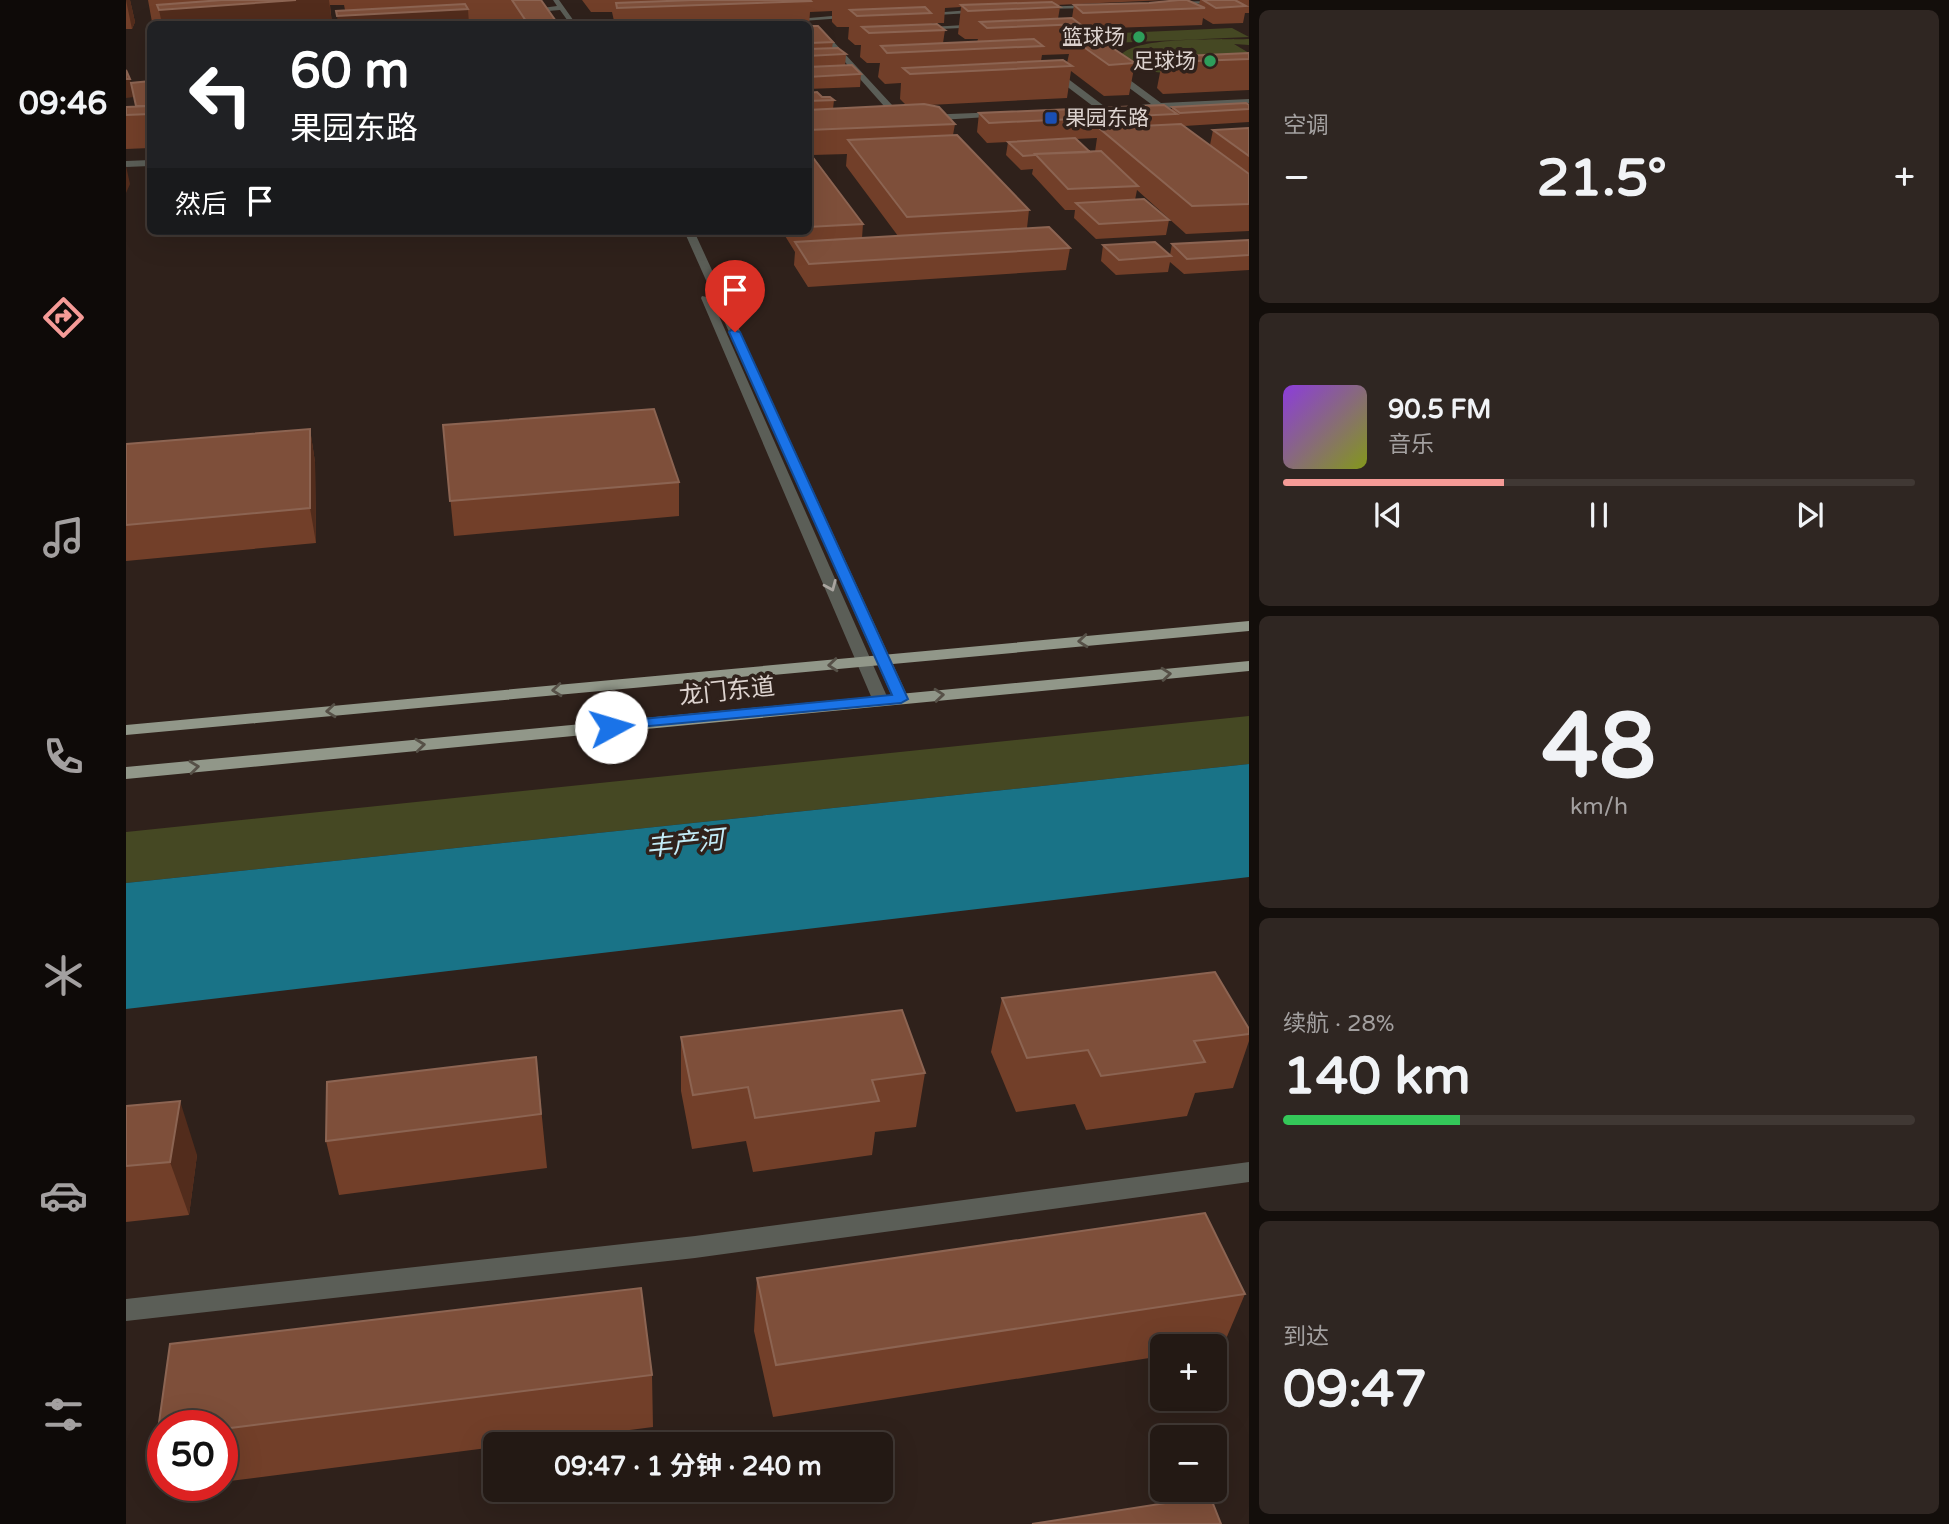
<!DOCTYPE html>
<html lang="zh">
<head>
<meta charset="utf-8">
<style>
	:root { --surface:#231914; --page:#2f2622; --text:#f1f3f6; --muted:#a3a0a0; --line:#403834; --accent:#f59b97 }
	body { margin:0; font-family:"Varela Round","Noto Sans SC",sans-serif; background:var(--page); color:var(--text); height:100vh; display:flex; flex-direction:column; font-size:26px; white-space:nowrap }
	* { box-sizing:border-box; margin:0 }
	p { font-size:23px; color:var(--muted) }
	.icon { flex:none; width:38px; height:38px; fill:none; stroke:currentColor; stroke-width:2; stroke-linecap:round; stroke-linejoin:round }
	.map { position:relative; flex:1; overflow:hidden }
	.drawer { display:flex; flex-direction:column; gap:10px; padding:10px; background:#130e0b; width:700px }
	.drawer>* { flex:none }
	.top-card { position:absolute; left:21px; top:21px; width:665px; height:214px; border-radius:10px; box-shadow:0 7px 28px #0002,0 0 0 2px var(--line); background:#202124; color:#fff; overflow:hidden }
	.fabs { position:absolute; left:1024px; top:1334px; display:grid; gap:14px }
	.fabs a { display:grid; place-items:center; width:77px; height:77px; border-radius:10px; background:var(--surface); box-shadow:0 7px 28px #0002,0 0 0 2px var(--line); font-size:35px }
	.speed { position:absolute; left:21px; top:1410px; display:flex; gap:14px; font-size:35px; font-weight:700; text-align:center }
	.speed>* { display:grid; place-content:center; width:91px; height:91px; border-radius:50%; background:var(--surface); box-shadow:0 7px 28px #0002,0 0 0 2px var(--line); line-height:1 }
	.speed .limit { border:10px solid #d22; background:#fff; color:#111 }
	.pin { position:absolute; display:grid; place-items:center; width:60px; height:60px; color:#fff; margin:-72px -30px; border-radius:50% 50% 50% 0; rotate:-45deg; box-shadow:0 0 7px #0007 }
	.pin .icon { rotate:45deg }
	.me { position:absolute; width:77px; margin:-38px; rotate:84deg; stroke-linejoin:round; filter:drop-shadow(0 0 5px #0008) }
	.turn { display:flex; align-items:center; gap:24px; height:147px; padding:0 28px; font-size:32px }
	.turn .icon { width:91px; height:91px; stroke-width:2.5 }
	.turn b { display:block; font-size:49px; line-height:60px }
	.then { display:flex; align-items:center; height:66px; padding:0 28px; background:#0003; gap:14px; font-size:26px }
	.big { font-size:52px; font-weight:700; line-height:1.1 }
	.drawer .tile { flex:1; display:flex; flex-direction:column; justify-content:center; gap:10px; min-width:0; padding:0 24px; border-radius:10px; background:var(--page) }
	.drawer .dial { align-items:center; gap:0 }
	.dial b { font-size:91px; line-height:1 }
	.song { display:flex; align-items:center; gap:21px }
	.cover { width:84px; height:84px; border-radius:10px; background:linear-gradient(135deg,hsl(270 70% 55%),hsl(70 70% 35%)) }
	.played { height:7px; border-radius:4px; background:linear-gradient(90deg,var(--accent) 35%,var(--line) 35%) }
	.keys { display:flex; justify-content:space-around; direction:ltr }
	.heat { display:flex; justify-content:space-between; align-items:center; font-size:38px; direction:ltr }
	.charge { height:10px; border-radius:5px; background:linear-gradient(90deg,#34c759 28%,var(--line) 0) }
	.trip { position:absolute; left:357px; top:1432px; width:410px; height:70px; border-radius:10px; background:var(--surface); box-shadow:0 7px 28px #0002,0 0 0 2px var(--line); font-weight:700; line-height:70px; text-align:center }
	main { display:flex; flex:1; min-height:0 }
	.menu { display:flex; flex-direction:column; width:126px; justify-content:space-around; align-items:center; background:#0e0a08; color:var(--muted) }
	.menu .icon { width:49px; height:49px }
	.menu .active { color:var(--accent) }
	.menu b { font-size:32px; color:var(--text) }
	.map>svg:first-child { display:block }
	.green { fill:#454823; fill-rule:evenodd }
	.water { fill:#197387 }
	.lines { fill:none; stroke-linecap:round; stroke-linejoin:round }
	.minor { fill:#5b5e57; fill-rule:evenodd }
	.major { fill:#919789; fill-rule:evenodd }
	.wall { fill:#723f29; fill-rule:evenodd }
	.shaded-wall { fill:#522c1c }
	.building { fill:#7e4f3a; stroke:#8c6452; stroke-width:2 }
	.oneway { stroke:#a9a49f }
	.oneway2 { stroke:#565047 }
	.route { fill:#1a73e8; stroke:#114b97; stroke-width:2 }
	.leisure-dot { fill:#2e9e5b; stroke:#2f211b; stroke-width:2.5 }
	.transit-dot { fill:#1a4fb4; stroke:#2f211b; stroke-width:2.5 }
	.labels { text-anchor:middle; stroke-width:7; stroke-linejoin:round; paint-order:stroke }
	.far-poi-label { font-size:21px; fill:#ddd3cf; stroke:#2f211b; text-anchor:end }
	.street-label { font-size:24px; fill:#ddd3cf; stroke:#2f211b }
	.water-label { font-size:26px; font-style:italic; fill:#c3ecf8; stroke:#2f211b }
</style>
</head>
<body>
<main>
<nav class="menu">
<b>09:46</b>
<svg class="icon active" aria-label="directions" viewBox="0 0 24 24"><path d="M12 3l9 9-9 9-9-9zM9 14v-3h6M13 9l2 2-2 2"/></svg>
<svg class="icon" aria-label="music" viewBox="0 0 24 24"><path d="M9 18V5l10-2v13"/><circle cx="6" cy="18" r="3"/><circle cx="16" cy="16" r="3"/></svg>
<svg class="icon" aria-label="phone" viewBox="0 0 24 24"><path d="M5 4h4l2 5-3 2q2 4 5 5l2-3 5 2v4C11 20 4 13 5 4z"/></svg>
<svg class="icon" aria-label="climate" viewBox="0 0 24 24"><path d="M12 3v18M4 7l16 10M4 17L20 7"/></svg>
<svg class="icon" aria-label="car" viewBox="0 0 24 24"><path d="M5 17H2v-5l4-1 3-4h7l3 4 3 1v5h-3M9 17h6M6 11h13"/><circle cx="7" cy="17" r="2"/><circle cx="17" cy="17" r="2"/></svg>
<svg class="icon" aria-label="filters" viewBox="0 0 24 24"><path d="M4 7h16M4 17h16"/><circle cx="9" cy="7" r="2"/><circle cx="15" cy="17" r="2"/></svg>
</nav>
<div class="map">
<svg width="1123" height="1524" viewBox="0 0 1123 1524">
	<rect width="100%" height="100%" fill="#2f211b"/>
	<path class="green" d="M 1106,28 L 1123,37 L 986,43 L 972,34 Z
		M 1123,39 L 1123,45 L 1108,44 L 1123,53 L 1123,73 C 1089,73 1018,83 995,55 C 1010,36 1096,40 1123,39 ZM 1025,47 L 1060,70 L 1031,68 L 1008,58 L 1008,54 Z
		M 1123,716 L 1123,764 L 0,883 L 0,832 Z"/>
	<path class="water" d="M 1123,764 L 1123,877 L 0,1009 L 0,883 Z"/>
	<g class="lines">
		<path class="minor" d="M 427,0 L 433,0 L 450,24 L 444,24 L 434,10 L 397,13 L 394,11 L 431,6 Z
			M 1123,0 L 1123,3 L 1041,4 L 1044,2 Z
			M 970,5 L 972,8 L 908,9 L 911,7 Z
			M 858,9 L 860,12 L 795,16 L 792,14 Z
			M 729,14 L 731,17 L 663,22 L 660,20 Z
			M 855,24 L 857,27 L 792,30 L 788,28 Z
			M 688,27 L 694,27 L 779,119 L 779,123 L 773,123 Z
			M 923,69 L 929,69 L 982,109 L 982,113 L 976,113 L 923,73 Z
			M 983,69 L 989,69 L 1035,103 L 1123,99 L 1123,103 L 1040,108 L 1037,111 L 1031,109 L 1015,109 L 1012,105 L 1025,104 L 983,73 Z
			M 875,112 L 878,116 L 798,121 L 794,118 L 798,115 Z
			M 24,160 L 24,166 L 0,167 L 0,161 Z
			M 558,231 L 568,231 L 783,699 L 781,703 L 769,703 L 767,699 Z
			M 576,296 L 585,298 L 763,701 L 761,705 L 755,706 L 747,701 L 575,298 Z
			M 1123,1162 L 1123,1182 L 569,1258 L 0,1321 L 0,1299 L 569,1236 Z"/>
		<path class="major" d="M 1123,621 L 1123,631 L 0,735 L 0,725 Z
			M 1123,661 L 1123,671 L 0,779 L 0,767 Z"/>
	</g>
	<path class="wall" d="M 0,0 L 4,0 L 9,22 L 6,29 L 0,29 Z
		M 22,0 L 415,0 L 432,24 L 385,24 L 383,21 L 343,23 L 343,24 L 219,10 L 218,5 L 204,5 L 206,24 L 35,24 L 35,22 L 26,22 Z
		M 456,0 L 1040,0 L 930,5 L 934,7 L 932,19 L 946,18 L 948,5 L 1073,5 L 1074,0 L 1123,0 L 1123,13 L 1119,13 L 1117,23 L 1087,24 L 1077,18 L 1076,25 L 953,29 L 952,37 L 1009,63 L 1003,95 L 978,96 L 945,71 L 941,98 L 803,105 L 829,124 L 827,135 L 903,210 L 901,228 L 944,248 L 940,270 L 682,287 L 668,265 L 669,252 L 656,231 L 682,231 L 682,93 L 708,100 L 707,109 L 780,105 L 774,99 L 775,83 L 759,84 L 752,77 L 754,63 L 741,63 L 734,57 L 735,45 L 729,45 L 722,39 L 723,27 L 711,27 L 706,22 L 706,11 L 684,12 L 683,26 L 707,42 L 706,48 L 720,54 L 719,66 L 735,74 L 734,87 L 682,89 L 682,24 L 490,24 L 490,21 L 488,21 L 486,12 L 465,12 ZM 835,7 L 832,34 L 839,39 L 852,39 L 851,42 L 817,43 L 819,30 L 805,23 L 818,23 L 819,8 ZM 943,54 L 941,63 L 915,61 L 916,55 ZM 721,154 L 720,166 L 772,236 L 736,238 L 737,224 L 686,155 Z
		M 1123,53 L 1123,90 L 1037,94 L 1031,88 L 1037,57 Z
		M 4,79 L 5,83 L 24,81 L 24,148 L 0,149 L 0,115 L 10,106 Z
		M 1123,105 L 1123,122 L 1058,126 L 1084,145 L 1087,130 L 1123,128 L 1123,231 L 1060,234 L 1011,190 L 1009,200 L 1043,220 L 1040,235 L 970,239 L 948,218 L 949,210 L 939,210 L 906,174 L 907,169 L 895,170 L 880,155 L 882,142 L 861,143 L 851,132 L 853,113 L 1046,111 L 1046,107 ZM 971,138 L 969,152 L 964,152 L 949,139 Z
		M 1123,240 L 1123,270 L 1058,274 L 1044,262 L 1042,272 L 990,275 L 975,261 L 977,245 L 1044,255 L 1046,244 Z
		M 317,425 L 553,482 L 553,516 L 328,536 Z
		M 184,429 L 189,462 L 190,543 L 0,561 L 0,444 Z
		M 876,998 L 1123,1029 L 1123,1041 L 1107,1088 L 1069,1093 L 1061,1116 L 960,1130 L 949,1104 L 890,1112 L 865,1052 Z
		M 555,1037 L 799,1073 L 790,1127 L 749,1132 L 746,1155 L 627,1172 L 620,1141 L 566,1149 L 555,1091 Z
		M 410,1057 L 421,1168 L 213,1195 L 200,1141 Z
		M 0,1106 L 71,1155 L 63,1215 L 0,1222 Z
		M 631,1278 L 1119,1294 L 1097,1346 L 1088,1348 L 1088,1346 L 1036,1346 L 1036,1356 L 647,1417 L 628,1331 Z
		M 515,1288 L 526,1375 L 527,1427 L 395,1444 L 369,1444 L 369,1447 L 96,1482 L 96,1426 L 37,1426 L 37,1449 L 31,1437 L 44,1344 Z"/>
	<path class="shaded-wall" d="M 0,0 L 4,0 L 9,22 L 6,29 Z
		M 170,0 L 203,0 L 206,24 L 36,24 L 33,10 Z
		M 342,9 L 343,24 L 212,24 L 211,16 Z
		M 0,79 L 4,79 L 8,97 L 0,98 Z
		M 0,166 L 4,184 L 0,193 Z
		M 184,429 L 189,462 L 190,543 L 184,508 Z
		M 54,1101 L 71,1155 L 63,1215 L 44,1162 Z"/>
	<path class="building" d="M 96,0 L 170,0 L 33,10 L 31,5 Z
		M 386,0 L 415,0 L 432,24 L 402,24 Z
		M 567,0 L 684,0 L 685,1 L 491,8 L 490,3 Z
		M 1053,0 L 1061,0 L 1079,8 L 957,13 L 948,5 L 1023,3 Z
		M 1077,0 L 1109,0 L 1120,6 L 1090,8 Z
		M 926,2 L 934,7 L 842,11 L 835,5 Z
		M 339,4 L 342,9 L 211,16 L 210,11 Z
		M 799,7 L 805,13 L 731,16 L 724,10 Z
		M 946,18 L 954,24 L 861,28 L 854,22 Z
		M 505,22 L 507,24 L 493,24 L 491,23 Z
		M 811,24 L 819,30 L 743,33 L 736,27 Z
		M 682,26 L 692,26 L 707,42 L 684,43 L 682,41 Z
		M 970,37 L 1009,63 L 983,65 L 945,38 Z
		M 908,39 L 917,46 L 761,53 L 755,46 Z
		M 712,48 L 720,54 L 682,56 L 682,49 Z
		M 1123,53 L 1123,59 L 1043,62 L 1037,57 Z
		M 937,60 L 946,66 L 784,74 L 777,68 Z
		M 726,65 L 735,74 L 682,77 L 682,67 Z
		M 0,70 L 4,79 L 0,79 Z
		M 24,81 L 24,106 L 10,106 L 5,83 Z
		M 691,92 L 696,97 L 704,97 L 708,100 L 682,101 L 682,93 Z
		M 1120,103 L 1123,105 L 1123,109 L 1054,113 L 1046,107 Z
		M 798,104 L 813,107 L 829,124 L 682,130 L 682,110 Z
		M 1038,105 L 1051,114 L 863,123 L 853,113 Z
		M 24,106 L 24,114 L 0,115 L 0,107 Z
		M 1055,124 L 1123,174 L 1123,204 L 1066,206 L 973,128 Z
		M 1123,128 L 1123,156 L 1087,130 Z
		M 831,135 L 903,210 L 781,217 L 722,140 Z
		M 949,138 L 964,152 L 909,154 L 910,155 L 897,156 L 882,142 Z
		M 682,151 L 737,224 L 682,227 Z
		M 975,151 L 1012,186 L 942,189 L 909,154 Z
		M 1018,199 L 1043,220 L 973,224 L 950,203 Z
		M 923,227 L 944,248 L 683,264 L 669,242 Z
		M 1123,240 L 1123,255 L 1061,259 L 1046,244 Z
		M 1029,242 L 1045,256 L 993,260 L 977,245 Z
		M 528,409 L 553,482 L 324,501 L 317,425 Z
		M 184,429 L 184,508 L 0,525 L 0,444 Z
		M 1089,972 L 1123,1029 L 1123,1034 L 1068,1041 L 1079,1062 L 975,1076 L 962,1050 L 901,1058 L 876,998 Z
		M 776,1010 L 799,1073 L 746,1080 L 753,1101 L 629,1118 L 622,1087 L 567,1095 L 555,1037 Z
		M 410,1057 L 415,1114 L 200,1141 L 201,1082 Z
		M 54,1101 L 44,1162 L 0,1166 L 0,1106 Z
		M 1079,1213 L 1119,1294 L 650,1365 L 631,1278 Z
		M 515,1288 L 526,1375 L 96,1429 L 96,1426 L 37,1426 L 37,1436 L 31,1437 L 44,1344 Z
		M 1084,1496 L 1095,1524 L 906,1524 Z"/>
	<defs><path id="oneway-chevron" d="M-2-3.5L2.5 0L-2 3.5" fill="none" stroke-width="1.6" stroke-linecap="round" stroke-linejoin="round" transform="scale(1.75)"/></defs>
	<use class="oneway" href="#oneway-chevron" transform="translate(705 586) rotate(67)"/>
	<g class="oneway2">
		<use href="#oneway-chevron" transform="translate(957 641) rotate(175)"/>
		<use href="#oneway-chevron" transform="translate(707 665) rotate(175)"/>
		<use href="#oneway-chevron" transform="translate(1040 674) rotate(-5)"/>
		<use href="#oneway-chevron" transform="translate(431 690) rotate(175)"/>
		<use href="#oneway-chevron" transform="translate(813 695) rotate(-5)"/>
		<use href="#oneway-chevron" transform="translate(205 711) rotate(175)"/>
		<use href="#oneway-chevron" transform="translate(294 745) rotate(-6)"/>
		<use href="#oneway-chevron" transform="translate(68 767) rotate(-6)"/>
	</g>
	<path class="route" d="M 605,330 L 614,332 L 782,699 L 775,703 L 480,730 L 478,727 L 480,723 L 485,722 L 766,695 L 603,332 Z"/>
	<g class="leisure-dot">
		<circle cx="1013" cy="37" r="7"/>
		<circle cx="1084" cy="61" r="7"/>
	</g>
	<rect class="transit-dot" x="918" y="111" width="14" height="14" rx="3.5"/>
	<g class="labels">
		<g class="far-poi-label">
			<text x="999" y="44">篮球场</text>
			<text x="1070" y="68">足球场</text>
			<text x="939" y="125" text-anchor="start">果园东路</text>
		</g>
		<g class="street-label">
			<text transform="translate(601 691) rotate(-6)" y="8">龙门东道</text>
		</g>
		<g class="water-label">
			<text transform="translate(559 843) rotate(-6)" y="9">丰产河</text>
		</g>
	</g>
</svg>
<div class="fabs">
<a>+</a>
<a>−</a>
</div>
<div class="speed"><div class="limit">50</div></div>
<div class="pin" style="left:609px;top:332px;background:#d93025"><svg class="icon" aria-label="arrive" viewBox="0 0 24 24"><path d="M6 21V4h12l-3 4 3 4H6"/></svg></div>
<svg class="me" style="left:485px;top:727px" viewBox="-20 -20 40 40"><circle r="19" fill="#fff"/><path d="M0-13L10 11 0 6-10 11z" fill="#1a73e8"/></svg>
<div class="trip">09:47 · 1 分钟 · 240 m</div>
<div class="top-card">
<div class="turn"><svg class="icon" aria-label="left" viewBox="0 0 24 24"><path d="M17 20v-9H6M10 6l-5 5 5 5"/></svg><div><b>60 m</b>果园东路</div></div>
<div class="then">然后<svg class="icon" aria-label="arrive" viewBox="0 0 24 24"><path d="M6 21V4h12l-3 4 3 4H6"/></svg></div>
</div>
</div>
<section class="drawer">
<div class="tile"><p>空调</p>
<div class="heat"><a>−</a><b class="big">21.5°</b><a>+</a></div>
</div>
<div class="tile">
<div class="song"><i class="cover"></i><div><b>90.5 FM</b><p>音乐</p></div></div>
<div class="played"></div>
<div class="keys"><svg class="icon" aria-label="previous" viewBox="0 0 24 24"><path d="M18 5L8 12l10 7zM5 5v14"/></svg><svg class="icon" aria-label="pause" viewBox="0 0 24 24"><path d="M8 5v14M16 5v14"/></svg><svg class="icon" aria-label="next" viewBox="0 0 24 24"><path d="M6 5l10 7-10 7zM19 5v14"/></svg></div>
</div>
<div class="tile dial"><b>48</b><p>km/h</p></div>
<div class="tile"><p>续航 · 28%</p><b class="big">140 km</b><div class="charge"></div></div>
<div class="tile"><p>到达</p><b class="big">09:47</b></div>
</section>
</main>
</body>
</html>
